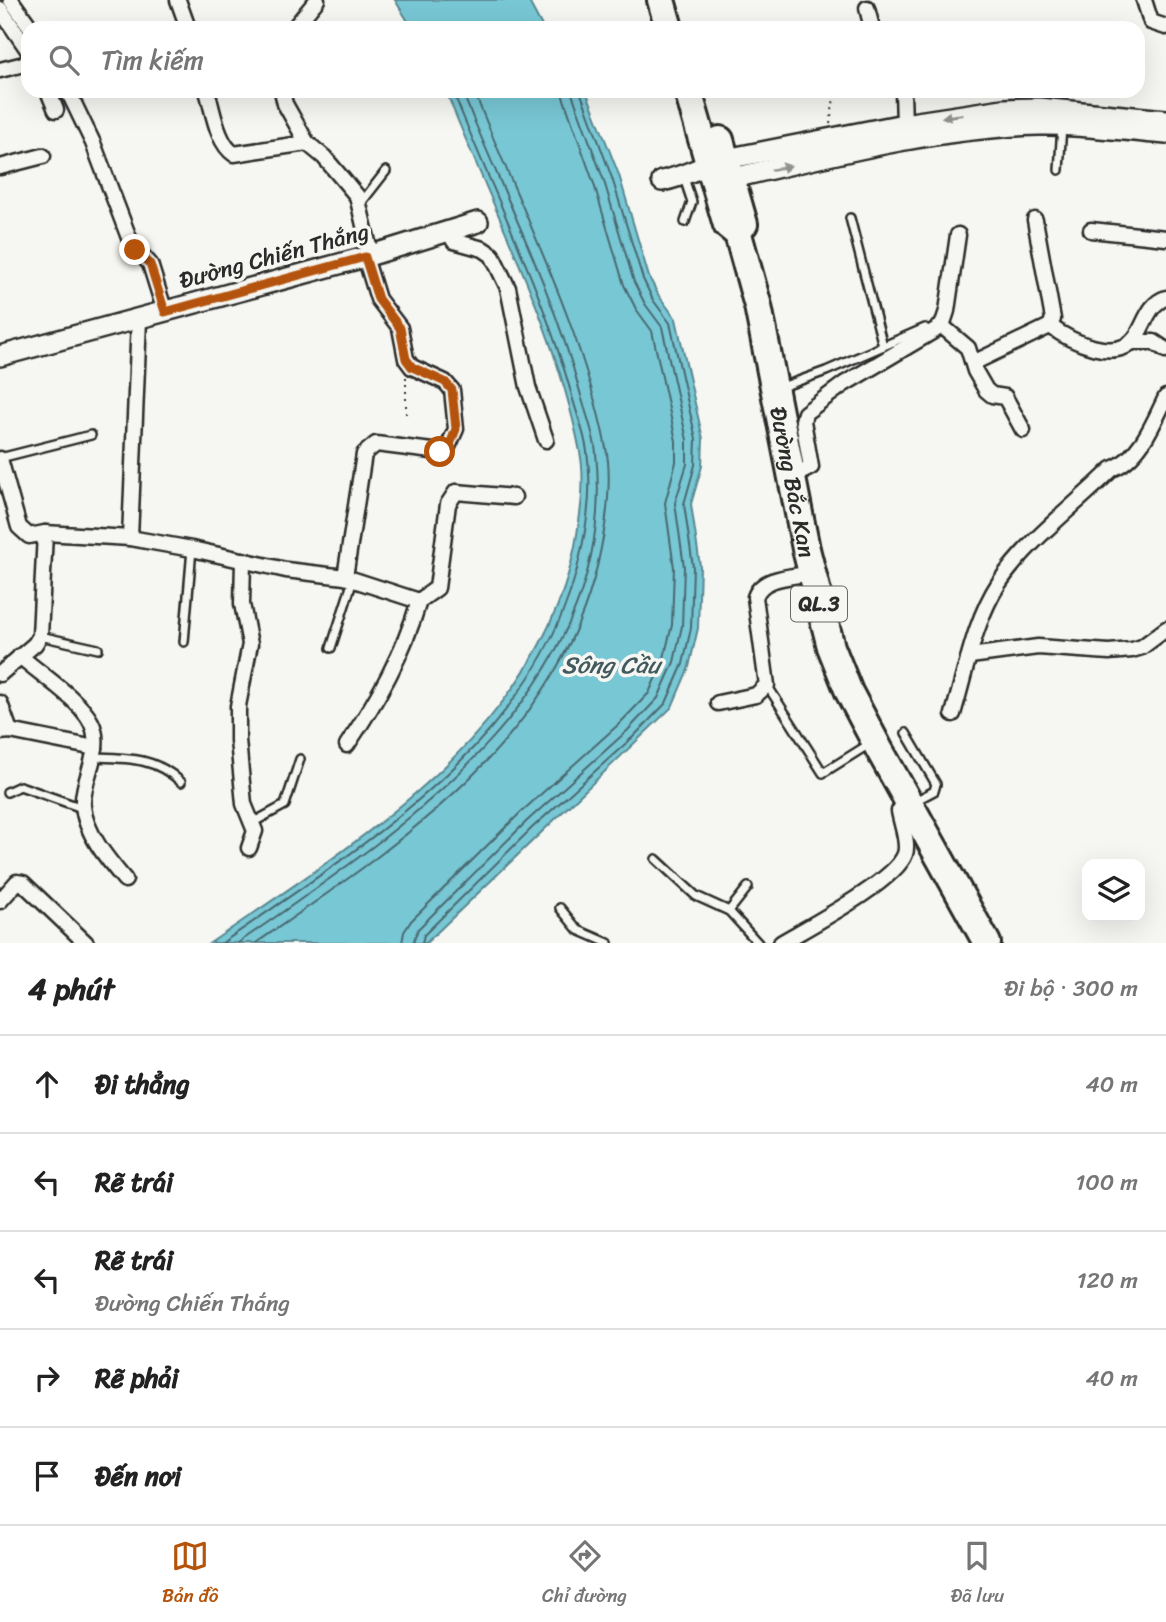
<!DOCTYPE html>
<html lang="vi">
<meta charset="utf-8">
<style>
:root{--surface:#fff;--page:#f2f2f2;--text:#222;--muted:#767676;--line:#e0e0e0;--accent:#b45309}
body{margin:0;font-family:Sriracha,sans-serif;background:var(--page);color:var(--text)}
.controls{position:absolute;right:21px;bottom:21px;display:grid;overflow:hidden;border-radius:14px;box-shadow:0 7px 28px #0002}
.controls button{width:63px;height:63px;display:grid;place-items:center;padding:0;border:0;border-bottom:2px solid var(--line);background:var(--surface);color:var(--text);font:35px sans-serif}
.stop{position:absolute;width:21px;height:21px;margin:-16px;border:5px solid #b45309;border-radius:50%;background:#fff}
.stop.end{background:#b45309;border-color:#fff;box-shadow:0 2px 7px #0008}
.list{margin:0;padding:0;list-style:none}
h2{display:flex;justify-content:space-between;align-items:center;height:91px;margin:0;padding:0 28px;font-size:30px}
h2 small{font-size:23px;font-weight:400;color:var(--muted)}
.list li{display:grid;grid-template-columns:46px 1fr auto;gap:21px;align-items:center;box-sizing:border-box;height:98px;padding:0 28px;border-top:2px solid var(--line)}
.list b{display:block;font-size:26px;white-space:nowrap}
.list p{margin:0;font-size:23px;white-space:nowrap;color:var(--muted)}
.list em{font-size:23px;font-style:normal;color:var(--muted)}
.icon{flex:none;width:38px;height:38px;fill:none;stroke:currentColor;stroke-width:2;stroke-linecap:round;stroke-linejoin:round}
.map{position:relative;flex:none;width:1166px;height:943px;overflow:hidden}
.search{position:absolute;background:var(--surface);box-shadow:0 7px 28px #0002;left:21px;right:21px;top:21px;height:77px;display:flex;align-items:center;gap:18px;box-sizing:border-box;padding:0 24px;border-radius:21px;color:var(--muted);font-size:26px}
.sheet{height:581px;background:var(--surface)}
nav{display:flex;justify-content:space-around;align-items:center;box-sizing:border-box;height:98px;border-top:2px solid var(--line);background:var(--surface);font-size:19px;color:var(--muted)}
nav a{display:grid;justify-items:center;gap:4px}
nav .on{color:var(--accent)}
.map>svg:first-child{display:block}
</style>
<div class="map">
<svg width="1166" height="943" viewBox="0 0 1166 943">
<rect width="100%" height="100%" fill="#f6f6f2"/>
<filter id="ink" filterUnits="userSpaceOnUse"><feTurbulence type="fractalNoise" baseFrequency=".0143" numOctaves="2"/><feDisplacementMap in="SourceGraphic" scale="14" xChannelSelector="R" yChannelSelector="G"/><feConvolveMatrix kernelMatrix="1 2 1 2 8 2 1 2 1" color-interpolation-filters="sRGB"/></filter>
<g filter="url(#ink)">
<g fill="#78c7d5" stroke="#598991" stroke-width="2">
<polygon points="395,0 528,0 543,28 412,28"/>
<path d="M446 91H586L619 175 649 277 659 296 676 319 703 439 702 466 691 504 700 566 698 628 689 667 672 707 426 943H210C355 843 539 733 575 546 580 518 586 481 580 452 556 326 492 209 446 91Z"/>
</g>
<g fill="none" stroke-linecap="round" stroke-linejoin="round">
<g stroke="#4a696f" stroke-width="2">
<path d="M222 943C368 842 546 735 582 547 588 518 592 482 587 452 585 434 577 415 572 396 543 291 493 193 453 91"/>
<path d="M238 943C405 827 620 688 596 453 594 433 585 411 580 392 552 288 502 191 462 91"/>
<path d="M256 943C402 842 566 735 601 548 607 520 612 476 606 448 581 323 520 208 474 91"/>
<polyline points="402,943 404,932 411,921 520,813 619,724 649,693 664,658 672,625 674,568 665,503 676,462 676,441 652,331 636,309 624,285 594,184 561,91"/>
<polyline points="413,943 418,929 527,821 627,731 658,698 674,662 682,626 684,567 675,503 687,464 687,440 662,327 645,304 634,282 604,181 571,91"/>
<polyline points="422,943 424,935 533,827 633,737 666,703 683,664 691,628 693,567 684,504 695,465 696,439 670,323 653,300 643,279 612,178 580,91"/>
</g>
<defs>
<g id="lane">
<polyline points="1059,170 1062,126"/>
<polyline points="684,178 692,202 685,222"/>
<polyline points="361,203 386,171"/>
<polyline points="850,218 883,346"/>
<polyline points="779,388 826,371 925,328"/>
<polyline points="0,458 91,435"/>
<polyline points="40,636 98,649"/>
<polyline points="184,642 192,549"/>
<polyline points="331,648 353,580"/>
<polyline points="767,685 823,773 871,743"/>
<polyline points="906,733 936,784 934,791 915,801"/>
<path d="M94 757C127 758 155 757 181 782"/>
<polyline points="7,792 20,786 82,808"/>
<polyline points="252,823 285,805 300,759"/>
<polyline points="656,859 696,896 729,911 758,943"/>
<polyline points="560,908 578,930 608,943"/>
<polyline points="729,911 748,887"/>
</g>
<g id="street">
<polyline points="11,0 31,28"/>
<polyline points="178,0 188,28"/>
<polyline points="1144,0 1151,22 1166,27"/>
<polyline points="867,8 872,28"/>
<polyline points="0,9 28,50"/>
<polyline points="294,28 317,0"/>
<polyline points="0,70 28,63"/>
<polyline points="48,91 56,110"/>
<polyline points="68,91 93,143 131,243 150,264 165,312"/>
<path d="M207 91C213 110 217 143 234 154L307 143 324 157 357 196 371 255"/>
<polyline points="282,91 285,104 307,143"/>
<polyline points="903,91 904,124"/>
<polyline points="0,167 43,156"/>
<polyline points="1091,230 1166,238"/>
<polyline points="449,231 454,241 483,249 492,255 508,288 528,387 546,440"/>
<polyline points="942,326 968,348 975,371 986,390 992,395 1005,397 1023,430"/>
<path d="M1050 326C1070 341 1117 364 1136 337 1145 324 1149 303 1166 298"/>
<polyline points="1132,342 1154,342 1166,350"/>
<polyline points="973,363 1050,326 1053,319 1035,220"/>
<polyline points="0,459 19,527 29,536 45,533 40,636 35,644 0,674"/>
<polyline points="792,477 811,467 803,421 805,413 844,384 942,326 947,311 958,235"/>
<polyline points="45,533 130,538 192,549 286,570 345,577 419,601 437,588 448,504 456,492 514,497"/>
<polyline points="130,538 139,319"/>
<polyline points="243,560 242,604 250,644 238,706 238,740 244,804 255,831 249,848"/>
<polyline points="345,577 364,454 376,444 440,452 448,447 456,429 452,390 445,382 412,367 406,359 400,328 378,299 365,257"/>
<path d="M20 656C40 674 79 699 91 722 105 749 81 779 83 806 85 833 109 861 125 880"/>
<polyline points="970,656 1038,647 1109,652 1132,650 1142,647 1166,629"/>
<polyline points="0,703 10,731"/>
<path d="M718 703 756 695 767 685 755 597C762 576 793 577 812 573"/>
<path d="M953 714C966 671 974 621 999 583 1028 540 1075 506 1112 469 1140 458 1154 422 1166 397"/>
<polyline points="0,732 10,731 95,748"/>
<path d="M347 745C378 699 403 655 419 601"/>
<polyline points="0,901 17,882 23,883 86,943"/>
<path d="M781 943C808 927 896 881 905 854 909 842 901 824 899 811L908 797"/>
</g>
<g id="secondary">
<path d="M662 181C687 176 703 165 726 159L904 124 1003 109 1039 108 1166 120"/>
<path d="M720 181C824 157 931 128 1039 125 1081 124 1124 131 1166 134"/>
<polyline points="0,356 365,257 478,222"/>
</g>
<g id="highway">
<polyline points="661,0 669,28"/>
<path id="s1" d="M688 91 727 225 738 234 758 306 806 549 831 647 849 692 879 749 987 943"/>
<polyline points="720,140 744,224"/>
</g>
</defs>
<use href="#lane" stroke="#2b2b2b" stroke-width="12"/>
<use href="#street" stroke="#2b2b2b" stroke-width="19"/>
<use href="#secondary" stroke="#2b2b2b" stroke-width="24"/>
<use href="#highway" stroke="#2b2b2b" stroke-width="32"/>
<g stroke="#2b2b2b" stroke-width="2" stroke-dasharray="2 5" stroke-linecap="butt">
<polyline points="968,91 968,98"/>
<polyline points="830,124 835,91"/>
<polyline points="406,414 406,377"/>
</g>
<use href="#lane" stroke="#f6f6f2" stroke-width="7"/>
<use href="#street" stroke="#f6f6f2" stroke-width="14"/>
<use href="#secondary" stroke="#f6f6f2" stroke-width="19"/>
<use href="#highway" stroke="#f6f6f2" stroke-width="26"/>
</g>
<defs><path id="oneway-solid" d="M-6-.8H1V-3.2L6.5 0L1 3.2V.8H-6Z" transform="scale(1.75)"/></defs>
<g fill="#90908e">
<use href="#oneway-solid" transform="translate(952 116) rotate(172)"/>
<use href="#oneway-solid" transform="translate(781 168) rotate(-12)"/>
</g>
</g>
<g fill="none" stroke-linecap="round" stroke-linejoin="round" filter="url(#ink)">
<polyline stroke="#b45309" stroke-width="9" points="135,250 150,264 165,312 365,257 378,299 400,328 406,359 412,367 445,382 452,390 456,429 449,447 440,452"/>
</g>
<g text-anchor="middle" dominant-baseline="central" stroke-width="7" stroke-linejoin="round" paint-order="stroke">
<rect fill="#f6f6f2" stroke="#686867" stroke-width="2" x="791" y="586.5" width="56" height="35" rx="5"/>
<g font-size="21" font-weight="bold" fill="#2b2b2b">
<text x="819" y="604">QL.3</text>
</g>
<g font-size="23" fill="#2b2b2b" stroke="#f6f6f2">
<text transform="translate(274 256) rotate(-15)">Đường Chiến Thắng</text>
<text stroke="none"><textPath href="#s1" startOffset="408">Đường Bắc Kạn</textPath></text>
</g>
<g font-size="24" font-style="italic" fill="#425a5e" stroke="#f6f6f2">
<text x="611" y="665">Sông Cầu</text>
</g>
</g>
</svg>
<div class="controls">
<button><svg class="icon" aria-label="layers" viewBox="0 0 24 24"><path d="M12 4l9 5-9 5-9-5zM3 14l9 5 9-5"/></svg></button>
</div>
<div class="stop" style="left:440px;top:452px"></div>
<div class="stop end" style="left:135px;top:250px"></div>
<div class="search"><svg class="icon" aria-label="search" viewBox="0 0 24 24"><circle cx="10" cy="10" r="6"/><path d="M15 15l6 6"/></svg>Tìm kiếm</div>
</div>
<section class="sheet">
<h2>4 phút<small>Đi bộ · 300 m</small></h2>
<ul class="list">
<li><svg class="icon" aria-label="ahead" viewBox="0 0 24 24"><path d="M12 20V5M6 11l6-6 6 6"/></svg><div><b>Đi thẳng</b></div><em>40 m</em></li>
<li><svg class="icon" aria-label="left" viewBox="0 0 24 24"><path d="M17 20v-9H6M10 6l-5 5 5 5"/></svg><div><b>Rẽ trái</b></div><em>100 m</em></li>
<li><svg class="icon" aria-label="left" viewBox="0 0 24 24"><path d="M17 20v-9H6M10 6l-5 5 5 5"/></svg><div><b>Rẽ trái</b><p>Đường Chiến Thắng</p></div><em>120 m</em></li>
<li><svg class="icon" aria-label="right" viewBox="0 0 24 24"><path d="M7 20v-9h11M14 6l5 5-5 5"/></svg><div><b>Rẽ phải</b></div><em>40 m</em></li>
<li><svg class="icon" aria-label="arrive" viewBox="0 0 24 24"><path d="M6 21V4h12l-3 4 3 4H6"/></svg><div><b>Đến nơi</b></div></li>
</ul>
</section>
<nav>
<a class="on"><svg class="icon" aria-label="map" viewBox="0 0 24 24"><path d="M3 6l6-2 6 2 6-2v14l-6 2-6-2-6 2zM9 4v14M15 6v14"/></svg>Bản đồ</a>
<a><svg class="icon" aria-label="directions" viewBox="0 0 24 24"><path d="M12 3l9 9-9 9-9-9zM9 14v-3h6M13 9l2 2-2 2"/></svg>Chỉ đường</a>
<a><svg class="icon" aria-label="saved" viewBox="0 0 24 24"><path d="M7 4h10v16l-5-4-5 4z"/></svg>Đã lưu</a>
</nav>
